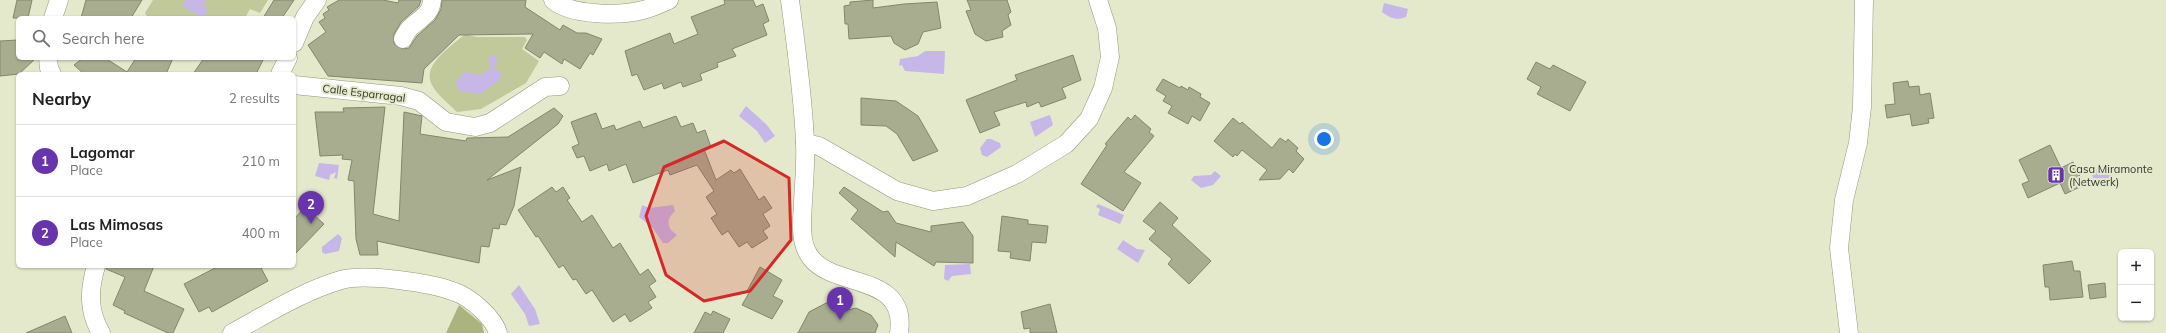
<!DOCTYPE html>
<meta charset="utf-8">
<style>
:root{--surface:#fff;--page:#f2f2f2;--text:#222;--muted:#767676;--line:#e0e0e0;--accent:#6834ab}
body{margin:0;font-family:Mulish,sans-serif;background:var(--page);color:var(--text)}
.controls{position:absolute;right:12px;bottom:12px;display:grid;overflow:hidden;border-radius:6px;box-shadow:0 1px 3px #0004}
.controls button{width:36px;height:36px;display:grid;place-items:center;padding:0;border:0;border-bottom:1px solid var(--line);background:var(--surface);color:var(--text);font:20px sans-serif}
.you{position:absolute;left:1324px;top:139px;width:14px;height:14px;margin:-10px;border:3px solid #fff;border-radius:50%;background:#1a73e8;box-shadow:0 0 0 6px #1a73e833}
.badge{display:grid;place-items:center;width:26px;height:26px;border-radius:50%;background:var(--accent);color:#fff;font-size:13px;font-weight:700}
.pin{position:absolute;translate:-50% -33px;filter:drop-shadow(0 1px 2px #0008)}
.pin::after{content:'';position:absolute;top:21px;width:14px;height:12px;background:inherit;clip-path:polygon(0 0,100% 0,50% 100%)}
.list{margin:0;padding:0;list-style:none}
h2{display:flex;justify-content:space-between;align-items:center;height:52px;margin:0;padding:0 16px;font-size:17px}
h2 small{font-size:13px;font-weight:400;color:var(--muted)}
.list li{display:grid;grid-template-columns:26px 1fr auto;gap:12px;align-items:center;box-sizing:border-box;height:72px;padding:0 16px;border-top:1px solid var(--line)}
.list b{display:block;font-size:15px;white-space:nowrap}
.list p{margin:0;font-size:13px;white-space:nowrap;color:var(--muted)}
.list em{font-size:13px;font-style:normal;color:var(--muted)}
.icon{flex:none;width:22px;height:22px;fill:none;stroke:currentColor;stroke-width:2;stroke-linecap:round;stroke-linejoin:round}
.map{position:relative;flex:none;width:2166px;height:333px;overflow:hidden}
.search{position:absolute;background:var(--surface);box-shadow:0 1px 3px #0004;left:16px;top:16px;width:280px;height:44px;display:flex;align-items:center;gap:10px;box-sizing:border-box;padding:0 14px;border-radius:6px;color:var(--muted);font-size:15px}
.panel{position:absolute;background:var(--surface);box-shadow:0 1px 3px #0004;left:16px;top:72px;width:280px;height:196px;border-radius:6px}
.map>svg:first-child{display:block}
</style>
<div class="map">
<svg width="2166" height="333" viewBox="0 0 2166 333">
<rect width="100%" height="100%" fill="#e3e9ca"/>
<g fill="#c1c99a">
<polygon points="153,0 268,0 260,13 250,9 245,18 148,18 145,13"/>
<path d="M465 34 476 37H525L527 40 522 49 539 61 526 83 481 109 457 112C449 104 437 95 432 85 421 65 452 46 465 34Z"/>
</g>
<polygon fill="#abb37f" points="459,305 482,324 484,333 446,333"/>
<g fill="#c7b7e9">
<polygon points="185,0 206,0 203,6 208,9 203,18 182,6"/>
<path d="M1384 3 1408 9 1406 17C1396 21 1390 18 1382 12Z"/>
<polygon points="925,51 945,51 944,74 905,71 902,65 899,66 900,59 918,56"/>
<polygon points="493,56 498,58 494,69 500,71 501,79 480,94 459,91 456,82 464,72 481,75 491,68 488,57"/>
<polygon points="746,106 767,125 775,136 765,143 757,131 739,116"/>
<polygon points="1050,115 1053,125 1035,137 1030,122"/>
<polygon points="987,139 991,139 1000,143 1001,147 987,157 982,155 980,148"/>
<polygon points="319,163 339,165 337,179 334,178 336,172 330,175 329,180 315,176"/>
<path d="M2108 168 2114 173C2110 182 2101 182 2093 178L2092 174 2096 169Z"/>
<polygon points="1215,171 1221,176 1213,185 1201,188 1191,180 1194,176 1211,175"/>
<polygon points="1098,204 1124,215 1120,224 1098,215 1100,209 1096,207"/>
<path d="M642 205 649 208 673 205 675 211C666 219 666 228 677 235L668 243H663L653 228 639 217Z"/>
<polygon points="338,234 342,238 339,251 325,254 322,252 322,247"/>
<polygon points="1123,240 1137,249 1145,250 1138,263 1117,249"/>
<polygon points="970,264 971,274 952,276 948,281 944,279 945,265"/>
<polygon points="519,285 535,309 540,324 529,326 525,314 511,294"/>
</g>
<g fill="#a8ad90" stroke="#82876b">
<polygon points="17,0 32,0 28,18 13,18"/>
<polygon points="86,0 142,0 131,18 81,18"/>
<polygon points="274,0 294,0 282,18 263,18"/>
<polygon points="339,0 383,0 398,3 399,0 421,0 419,6 401,22 394,34 394,44 403,49 409,48 417,36 435,20 441,9 442,0 526,0 525,7 560,30 563,25 577,33 586,33 602,39 593,55 590,53 580,69 564,59 562,64 544,52 540,58 525,48 533,34 459,35 424,69 422,83 328,76 308,45 326,32 319,22 325,18 323,14 329,10 327,7"/>
<polygon points="724,0 753,0 756,7 763,4 769,21 763,24 767,35 732,49 736,56 717,63 718,67 700,74 702,80 683,87 681,82 664,89 662,83 644,90 637,74 632,76 625,51 670,33 674,44 698,34 691,17 725,4"/>
<polygon points="873,0 873,8 904,4 937,2 941,28 923,32 918,44 905,50 894,43 891,36 849,39 848,24 845,24 844,6 850,5 850,2"/>
<polygon points="967,0 1007,0 1011,12 1008,15 1011,25 1002,31 1003,37 986,41 975,34 966,11 971,10"/>
<polygon points="18,40 18,58 36,58 19,74 0,76 0,41"/>
<polygon points="1073,55 1081,80 1062,88 1066,98 1041,107 1039,102 1027,107 1026,102 994,112 1000,125 980,133 966,100 1017,80 1015,75"/>
<polygon points="83,58 105,58 127,72 136,58 173,58 166,74 84,74 74,65"/>
<polygon points="204,58 264,58 256,74 193,74"/>
<polygon points="1536,62 1550,69 1553,65 1586,82 1570,111 1537,94 1541,87 1527,79"/>
<polygon points="1163,79 1180,88 1181,86 1188,90 1189,87 1201,94 1200,97 1210,103 1200,121 1192,116 1188,124 1168,113 1172,106 1163,101 1166,96 1156,90"/>
<polygon points="1908,81 1909,87 1919,86 1920,95 1930,93 1934,118 1928,119 1929,123 1912,126 1910,114 1887,118 1885,105 1895,104 1893,83"/>
<polygon points="861,98 896,101 918,116 938,151 913,161 897,134 886,126 861,125"/>
<polygon points="385,107 373,214 399,221 404,112 422,116 420,134 466,141 467,138 508,137 554,108 563,116 558,124 487,180 521,167 514,206 506,225 500,224 499,229 493,228 489,247 481,246 479,263 377,241 378,255 360,255 356,239 354,181 348,180 352,160 342,159 343,155 320,156 315,112 344,112 343,108"/>
<polygon points="596,113 602,129 614,125 616,130 640,121 643,128 676,116 681,127 693,123 697,133 705,130 711,147 704,149 716,180 731,170 734,173 740,169 759,200 764,196 772,208 763,214 770,226 763,231 768,238 752,248 747,242 739,247 728,231 722,235 711,218 717,214 706,197 714,191 697,165 670,175 668,170 633,183 626,164 609,171 607,164 590,171 584,156 577,158 572,147 579,144 571,122"/>
<polygon points="1135,115 1151,129 1149,132 1154,136 1124,172 1141,183 1123,211 1081,184 1107,145 1105,144 1128,117 1131,120"/>
<polygon points="1233,118 1240,124 1242,122 1272,148 1280,138 1286,142 1288,139 1298,148 1296,151 1304,159 1293,173 1289,169 1280,179 1259,180 1267,170 1242,150 1237,156 1235,154 1233,157 1214,141"/>
<polygon points="2050,145 2061,168 2073,162 2084,185 2065,194 2060,183 2028,198 2022,184 2029,181 2019,160"/>
<polygon points="552,187 556,192 563,187 570,198 567,200 582,222 592,215 613,248 620,243 640,275 648,269 656,281 649,286 656,297 648,302 652,308 630,322 625,314 613,322 592,290 586,294 576,279 573,280 563,265 559,268 538,236 536,237 518,210"/>
<polygon points="844,187 883,212 888,211 896,223 931,232 931,226 963,222 973,236 973,263 936,262 934,266 896,242 895,257 851,219 858,210 839,193"/>
<polygon points="1160,202 1178,218 1172,225 1211,261 1189,284 1168,264 1172,259 1149,239 1156,231 1143,221"/>
<polygon points="305,207 324,224 294,255 294,219"/>
<polygon points="1002,216 1028,220 1028,224 1048,226 1046,243 1032,242 1030,261 1010,258 1011,252 998,251"/>
<polygon points="2072,261 2074,271 2080,271 2083,297 2050,300 2049,287 2045,287 2043,265"/>
<polygon points="106,266 154,266 144,291 184,309 173,333 168,333 124,313 125,311 113,305 125,277 106,269"/>
<polygon points="219,266 260,266 268,281 212,312 209,307 199,312 184,284"/>
<polygon points="760,267 782,280 773,296 783,301 772,319 742,305 749,293 747,291"/>
<polygon points="2105,283 2106,297 2090,299 2088,285"/>
<polygon points="828,302 829,305 845,305 847,310 856,308 871,315 878,325 875,333 798,333 809,312"/>
<polygon points="1050,304 1057,333 1030,333 1030,328 1024,329 1021,312"/>
<polygon points="713,311 730,319 723,333 694,333 705,312 711,315"/>
<polygon points="65,316 72,333 26,333"/>
</g>
<g fill="none" stroke-linecap="round" stroke-linejoin="round">
<defs>
<g id="minor">
<path d="M553 0C571 16 621 16 643 10 652 8 660 4 669 0"/>
<path d="M790 0C796 47 803 94 805 142 806 162 804 182 803 202 802 220 799 243 811 258 835 289 908 273 899 333"/>
<polyline points="53,18 59,0"/>
<path d="M403 39C405 35 407 31 410 28 420 18 431 15 432 0"/>
<polyline points="294,43 305,17 317,0"/>
<polyline points="48,58 49,68 52,74"/>
<polyline points="280,74 288,58"/>
<polyline points="294,85 401,96 419,101 446,122 475,127 490,123 545,87 560,86"/>
<polyline points="805,143 819,146 897,191 933,201 967,196 1017,174 1066,144 1089,119 1103,88 1110,57 1107,28 1098,0"/>
<path d="M96 266C89 290 88 311 101 333"/>
<path d="M232 333C267 314 303 291 341 280 366 273 432 283 455 292 470 297 494 318 498 333"/>
<polyline points="1849,333 1839,248 1844,200 1858,143 1862,107 1864,0"/>
</g>
</defs>
<use href="#minor" stroke="#94987c" stroke-width="19"/>
<use href="#minor" stroke="#fff" stroke-width="18"/>
</g>
<path fill="#d62828" fill-opacity="0.2" stroke="#d62828" stroke-width="3" stroke-linejoin="round" d="M724 141 789 178 791 240 750 291 704 301 666 275 646 216 664 167Z"/>
<defs>
<symbol id="building-square" viewBox="-11 -11 22 22"><rect x="-9" y="-9" width="18" height="18" rx="4" fill="#6834ab" stroke="#e3e9ca"/><path d="M-4-6H4V6H1V3H-1V6H-4ZM-2.5-4.3h1.7v1.8h-1.7ZM.8-4.3h1.7v1.8H.8ZM-2.5-1h1.7V.8h-1.7ZM.8-1h1.7V.8H.8Z" fill="#fff"/></symbol>
</defs>
<g fill-rule="evenodd">
<use href="#building-square" x="2046" y="165" width="20" height="20"/>
</g>
<g text-anchor="middle" dominant-baseline="central" stroke-width="4" stroke-linejoin="round" paint-order="stroke">
<g font-size="11" fill="#36382c" stroke="#e3e9ca">
<text transform="translate(364 93) rotate(7)">Calle Esparragal</text>
</g>
<g font-size="11" fill="#36382c" stroke="#e3e9ca" text-anchor="start">
<text x="2069" y="169">Casa Miramonte<tspan x="2069" dy="13">(Netwerk)</tspan></text>
</g>
</g>
</svg>
<div class="controls">
<button>+</button>
<button>−</button>
</div>
<div class="you"></div>
<div class="pin badge" style="left:840px;top:320px">1</div>
<div class="pin badge" style="left:311px;top:224px">2</div>
<div class="search"><svg class="icon" aria-label="search" viewBox="0 0 24 24"><circle cx="10" cy="10" r="6"/><path d="M15 15l6 6"/></svg>Search here</div>
<section class="panel">
<h2>Nearby<small>2 results</small></h2>
<ul class="list">
<li><span class="badge">1</span><div><b>Lagomar</b><p>Place</p></div><em>210 m</em></li>
<li><span class="badge">2</span><div><b>Las Mimosas</b><p>Place</p></div><em>400 m</em></li>
</ul>
</section>
</div>
